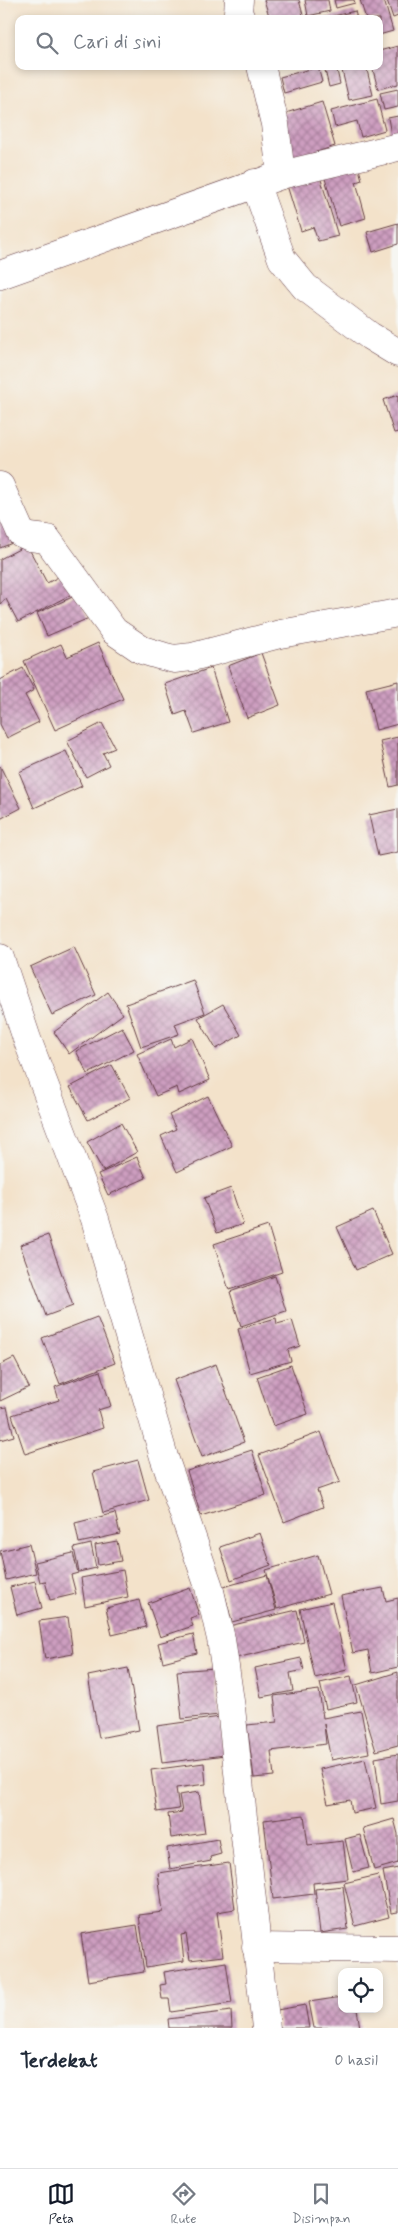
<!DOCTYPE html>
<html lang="id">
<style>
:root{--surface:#fff;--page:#f6f6f7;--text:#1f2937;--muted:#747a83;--line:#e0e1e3;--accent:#111827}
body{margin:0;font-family:Mynerve,sans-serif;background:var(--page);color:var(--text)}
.controls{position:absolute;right:15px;bottom:15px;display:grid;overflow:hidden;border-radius:10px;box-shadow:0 2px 8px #0003}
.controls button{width:45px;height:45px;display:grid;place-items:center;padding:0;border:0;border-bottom:1px solid var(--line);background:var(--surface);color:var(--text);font:25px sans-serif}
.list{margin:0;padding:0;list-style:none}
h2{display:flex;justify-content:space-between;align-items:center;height:65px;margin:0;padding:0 20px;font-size:21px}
h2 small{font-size:16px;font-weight:400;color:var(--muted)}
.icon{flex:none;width:28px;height:28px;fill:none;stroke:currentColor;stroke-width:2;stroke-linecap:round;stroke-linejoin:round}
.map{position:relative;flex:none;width:398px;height:2028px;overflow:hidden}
.search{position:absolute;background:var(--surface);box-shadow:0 2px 8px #0003;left:15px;right:15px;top:15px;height:55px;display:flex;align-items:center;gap:12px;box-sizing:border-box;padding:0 18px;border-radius:10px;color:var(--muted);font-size:19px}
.sheet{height:140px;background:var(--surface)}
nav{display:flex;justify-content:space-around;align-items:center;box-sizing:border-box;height:70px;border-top:1px solid var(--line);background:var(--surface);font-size:14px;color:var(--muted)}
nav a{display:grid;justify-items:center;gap:2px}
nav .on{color:var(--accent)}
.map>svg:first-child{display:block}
</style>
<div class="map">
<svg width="398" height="2028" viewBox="0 0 398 2028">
<defs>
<pattern id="building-cross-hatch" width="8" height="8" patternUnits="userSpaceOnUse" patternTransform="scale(1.25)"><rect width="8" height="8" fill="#cd9ec0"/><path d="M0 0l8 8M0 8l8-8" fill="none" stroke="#a8809c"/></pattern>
</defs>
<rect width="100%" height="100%" fill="#f6f6f2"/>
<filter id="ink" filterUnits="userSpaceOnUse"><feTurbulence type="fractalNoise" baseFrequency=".02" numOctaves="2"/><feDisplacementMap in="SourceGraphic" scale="10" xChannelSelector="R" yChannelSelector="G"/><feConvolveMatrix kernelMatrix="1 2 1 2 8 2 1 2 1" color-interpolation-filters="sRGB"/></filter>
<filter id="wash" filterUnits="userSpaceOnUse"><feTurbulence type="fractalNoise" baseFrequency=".0096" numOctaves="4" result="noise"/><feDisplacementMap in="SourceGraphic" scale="20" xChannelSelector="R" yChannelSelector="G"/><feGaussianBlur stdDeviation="1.12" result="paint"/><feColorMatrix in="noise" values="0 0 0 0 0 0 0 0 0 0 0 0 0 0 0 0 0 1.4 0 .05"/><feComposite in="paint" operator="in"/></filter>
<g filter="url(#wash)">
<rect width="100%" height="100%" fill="#f3e2ca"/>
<g id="blocks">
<g fill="url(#building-cross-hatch)">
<polygon points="264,0 299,0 303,15 289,19 270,19"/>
<polygon points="305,0 328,0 330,11 308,16"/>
<polygon points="334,0 354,0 355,3 336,8"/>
<polygon points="360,0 384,0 393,31 379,35 379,19 366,19"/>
<polygon points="387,0 398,0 398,16 393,18"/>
<polygon points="355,11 357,19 325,19 325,18"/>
<polygon points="398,46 398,84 378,89 372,66 379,66 379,51"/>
<polygon points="324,66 336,66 340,84 329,87"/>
<polygon points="341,66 366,66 373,95 349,100"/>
<polygon points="318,67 322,82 284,93 280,77"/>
<polygon points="398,89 398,107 384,110 380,93"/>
<polygon points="377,99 385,130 361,137 357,121 335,127 331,111"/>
<polygon points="322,102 335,146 292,160 279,115"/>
<polygon points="398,116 398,133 391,135 388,118"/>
<polygon points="358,165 362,180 356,182 366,218 339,226 324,175"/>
<polygon points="319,173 338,236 318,241 313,227 301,231 286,182"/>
<polygon points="398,223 398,244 373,252 367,232"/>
<polygon points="398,395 398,432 394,433 383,400"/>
<polygon points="0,519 17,541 0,548"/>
<polygon points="27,545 47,583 64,574 74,593 18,622 6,599 0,604 0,559"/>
<polygon points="79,594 89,618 47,636 37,613"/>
<polygon points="98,643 123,699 55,730 24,661 61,644 67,657"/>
<polygon points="261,653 280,705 247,718 228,666"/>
<polygon points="23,668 34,690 25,695 39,722 7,738 0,724 0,680"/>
<polygon points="211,668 228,722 194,733 186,711 175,715 165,684"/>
<polygon points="398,681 398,724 376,730 366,689"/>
<polygon points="102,723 115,748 103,753 109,765 86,777 67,741"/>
<polygon points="398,737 398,785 390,787 380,741"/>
<polygon points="66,751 82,786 34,808 19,772"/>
<polygon points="0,766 21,808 0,819"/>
<polygon points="398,809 398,852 378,856 369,815"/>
<polygon points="74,947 96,995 52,1015 30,967"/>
<polygon points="193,980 205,1013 175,1024 179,1034 141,1047 126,1004"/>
<polygon points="108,992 123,1014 69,1054 54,1032"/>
<polygon points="223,1004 241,1035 216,1049 198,1018"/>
<polygon points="122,1027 134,1050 88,1074 76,1051"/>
<polygon points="192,1038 210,1080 179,1094 177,1087 156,1096 137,1054 171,1039 174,1047"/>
<polygon points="112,1065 130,1098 88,1120 70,1087"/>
<polygon points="208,1096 232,1146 177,1172 161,1136 176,1129 169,1115"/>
<polygon points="121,1123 137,1152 103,1171 87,1142"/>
<polygon points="137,1157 146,1178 108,1195 98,1174"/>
<polygon points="231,1188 243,1224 217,1233 204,1198"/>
<polygon points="373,1211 392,1254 356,1270 337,1227"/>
<polygon points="268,1226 282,1272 229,1290 214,1244"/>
<polygon points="48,1235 73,1306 46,1316 20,1245"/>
<polygon points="275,1276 286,1311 241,1326 230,1292"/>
<polygon points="97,1317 115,1363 60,1384 42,1338"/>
<polygon points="276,1318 277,1324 292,1320 300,1346 288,1350 291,1361 250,1373 238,1329"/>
<polygon points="14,1358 29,1387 0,1401 0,1365"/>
<polygon points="216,1364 244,1442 202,1457 174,1380"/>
<polygon points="291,1365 308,1414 273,1426 257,1377"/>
<polygon points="100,1371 111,1406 98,1410 103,1428 25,1454 12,1415 59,1400 55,1387"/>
<polygon points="7,1407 14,1436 0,1440 0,1408"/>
<polygon points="321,1432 340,1482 317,1490 323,1507 284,1522 259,1455"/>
<polygon points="252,1450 266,1495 201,1516 187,1471"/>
<polygon points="138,1460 149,1500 103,1513 93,1472"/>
<polygon points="115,1513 120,1534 79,1543 75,1523"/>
<polygon points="260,1533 271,1565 231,1580 220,1547"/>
<polygon points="117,1541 121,1561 98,1565 95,1545"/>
<polygon points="29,1544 36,1573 6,1580 0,1551"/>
<polygon points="91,1544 96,1568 79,1572 74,1548"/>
<polygon points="73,1553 78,1573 71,1575 76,1594 50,1600 45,1581 40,1582 35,1562"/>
<polygon points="318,1555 329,1594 277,1609 266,1570"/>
<polygon points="123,1570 128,1597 85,1606 81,1578"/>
<polygon points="267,1575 276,1610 232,1622 223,1587"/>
<polygon points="35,1581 42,1608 17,1615 10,1587"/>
<polygon points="190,1588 199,1615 190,1618 193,1626 160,1637 148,1603"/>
<polygon points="383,1588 386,1601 398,1598 398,1667 372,1673 368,1650 353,1653 341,1596"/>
<polygon points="139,1600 146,1627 112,1635 106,1608"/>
<polygon points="332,1602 347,1670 315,1678 300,1609"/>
<polygon points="297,1610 304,1642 236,1658 229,1626"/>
<polygon points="68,1617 73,1654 45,1659 39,1621"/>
<polygon points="193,1634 197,1653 163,1662 158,1643"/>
<polygon points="301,1658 304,1670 290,1673 293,1691 261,1697 255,1668"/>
<polygon points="128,1668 139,1730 99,1738 88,1676"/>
<polygon points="215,1668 219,1715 182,1719 177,1671"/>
<polygon points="398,1672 398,1745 376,1751 356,1685"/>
<polygon points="351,1676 357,1702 326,1709 320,1683"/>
<polygon points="319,1690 323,1718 361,1711 369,1753 331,1760 324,1724 326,1744 271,1751 274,1776 254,1778 247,1725 277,1722 274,1696"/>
<polygon points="220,1717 225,1755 162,1763 157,1726"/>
<polygon points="398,1754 398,1801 381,1804 375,1758"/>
<polygon points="365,1759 376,1808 352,1813 350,1800 328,1804 320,1769"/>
<polygon points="204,1763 206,1784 176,1788 179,1809 157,1812 151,1770"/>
<polygon points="199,1792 205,1833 171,1838 168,1814 182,1812 179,1795"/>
<polygon points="304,1815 308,1845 343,1841 348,1879 313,1883 314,1894 273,1899 264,1820"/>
<polygon points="394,1819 398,1834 398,1863 374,1870 363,1828"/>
<polygon points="360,1835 369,1868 353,1872 345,1839"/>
<polygon points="218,1839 221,1854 210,1857 211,1861 170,1869 167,1848"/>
<polygon points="229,1863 235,1909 217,1912 223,1956 190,1960 186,1934 181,1935 184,1961 146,1967 139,1915 163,1912 158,1873"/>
<polygon points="398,1868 398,1912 391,1913 383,1871"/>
<polygon points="378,1875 389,1917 355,1926 344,1883"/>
<polygon points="343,1886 348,1929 320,1933 315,1889"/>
<polygon points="137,1925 144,1972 88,1981 81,1934"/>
<polygon points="226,1962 232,2003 171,2012 169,1999 162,1999 160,1985 166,1984 164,1972"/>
<polygon points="342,1997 342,2009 357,2009 360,2028 314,2028 309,2002"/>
<polygon points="305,2005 309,2028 280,2028 277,2010"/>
<polygon points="231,2011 232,2028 169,2028 168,2019"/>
</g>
</g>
</g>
<g filter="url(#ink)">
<use href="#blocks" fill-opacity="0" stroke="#633c43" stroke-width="1"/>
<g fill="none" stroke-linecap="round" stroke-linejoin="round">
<defs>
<g id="minor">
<polyline points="239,0 238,12 241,19"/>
<polyline points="261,66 275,124 281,175"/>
<polyline points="255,183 282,259 305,287 370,336 398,353"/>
<polyline points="0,275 281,175 398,147"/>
<polyline points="0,486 21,533 30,537 47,539 114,631 142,650 162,656 174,659 192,657 280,634 398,613"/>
<polyline points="0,958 27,1039 95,1219 164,1457 209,1587 221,1639 231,1708 266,2028"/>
<polyline points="256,1947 398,1949"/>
</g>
</defs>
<use href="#minor" stroke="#633c43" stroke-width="29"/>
<use href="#minor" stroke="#fff" stroke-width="28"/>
</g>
</g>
</svg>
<div class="controls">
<button><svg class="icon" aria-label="locate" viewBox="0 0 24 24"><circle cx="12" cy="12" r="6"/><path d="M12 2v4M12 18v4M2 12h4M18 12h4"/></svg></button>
</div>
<div class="search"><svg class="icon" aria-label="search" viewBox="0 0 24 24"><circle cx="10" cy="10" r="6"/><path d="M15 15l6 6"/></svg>Cari di sini</div>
</div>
<section class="sheet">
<h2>Terdekat<small>0 hasil</small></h2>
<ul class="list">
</ul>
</section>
<nav>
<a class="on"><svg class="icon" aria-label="map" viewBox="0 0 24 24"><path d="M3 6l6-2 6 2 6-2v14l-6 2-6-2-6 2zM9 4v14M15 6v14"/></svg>Peta</a>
<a><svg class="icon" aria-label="directions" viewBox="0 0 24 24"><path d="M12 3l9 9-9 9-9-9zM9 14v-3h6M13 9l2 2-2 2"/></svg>Rute</a>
<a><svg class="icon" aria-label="saved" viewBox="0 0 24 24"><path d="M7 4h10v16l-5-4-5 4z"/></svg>Disimpan</a>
</nav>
